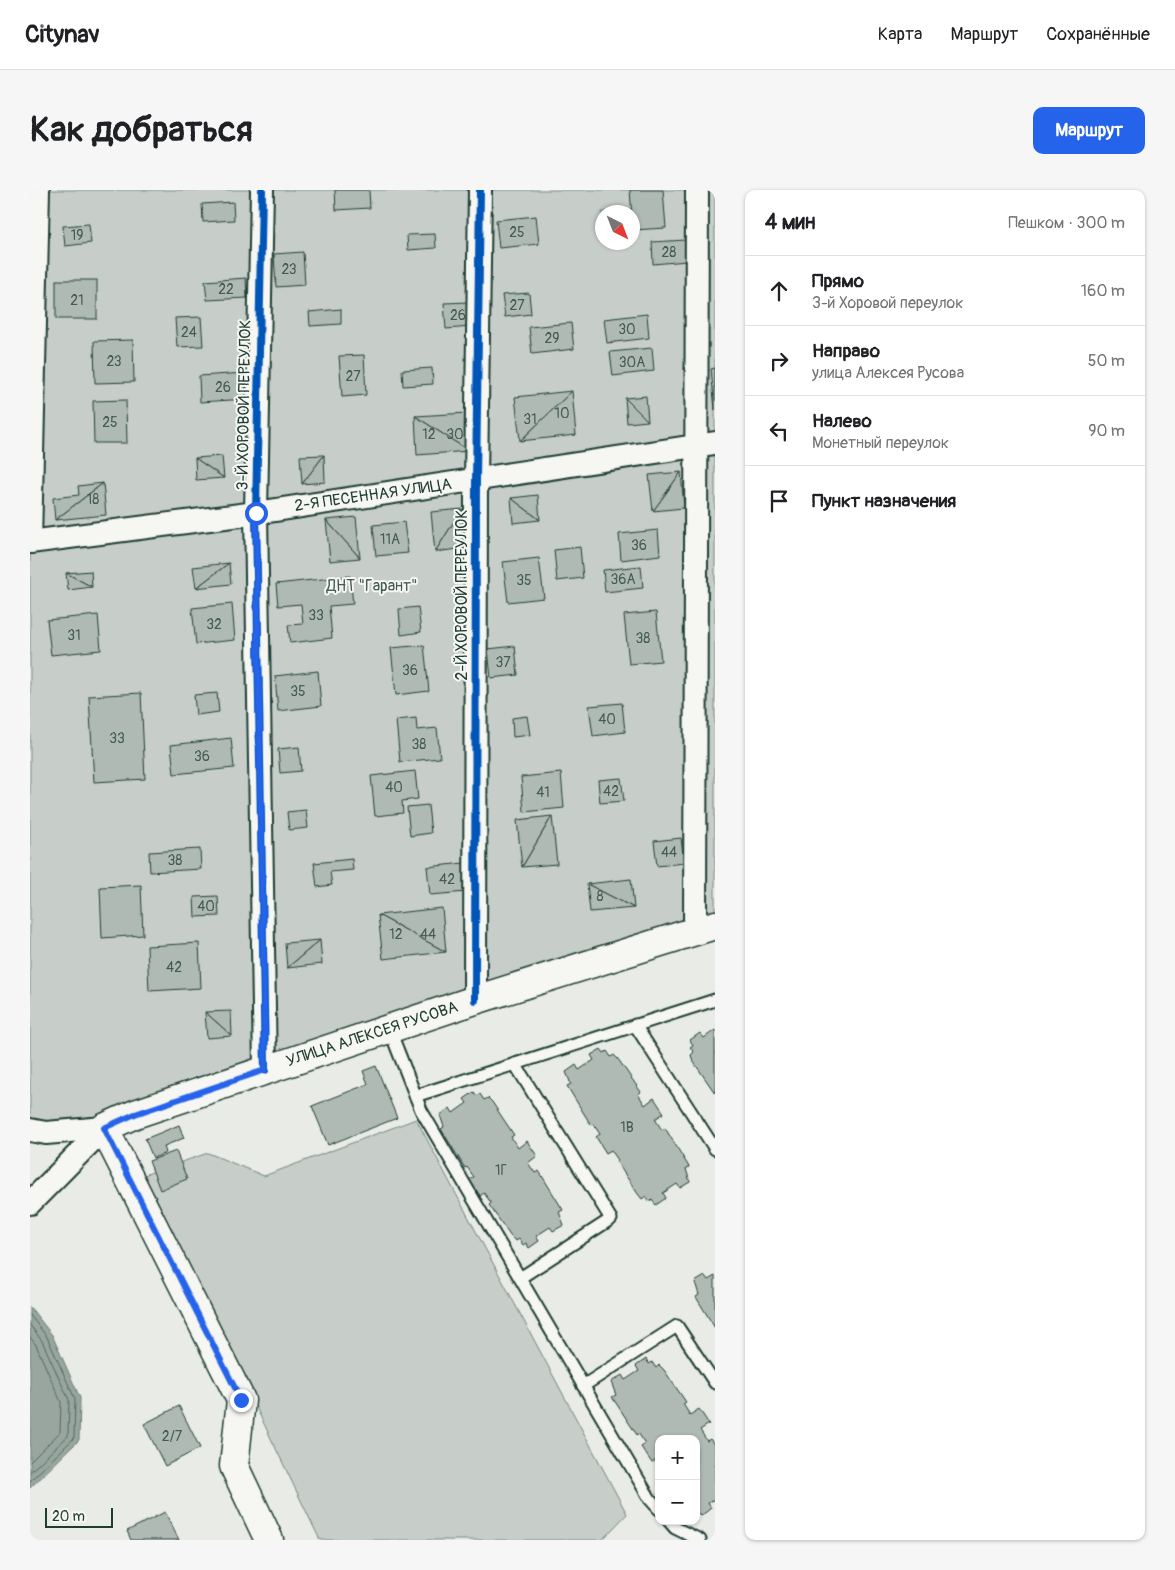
<!DOCTYPE html>
<html lang="ru">
<meta charset="utf-8">
<style>
:root{--surface:#fff;--page:#f6f6f6;--text:#202124;--muted:#757577;--line:#e0e0e0;--accent:#2563eb}
body{margin:0;font-family:Pangolin,sans-serif;background:var(--page);color:var(--text)}
.controls{position:absolute;right:15px;bottom:15px;display:grid;overflow:hidden;border-radius:10px;box-shadow:0 1px 4px #0004}
.controls button{width:45px;height:45px;display:grid;place-items:center;padding:0;border:0;border-bottom:1px solid var(--line);background:var(--surface);color:var(--text);font:25px sans-serif}
.compass{position:absolute;left:565px;top:15px;width:45px;height:45px;border-radius:50%;background:var(--surface);box-shadow:0 1px 4px #0004;rotate:138deg}
.scale{position:absolute;left:15px;bottom:12px;width:68px;box-sizing:border-box;padding-left:5px;border:2px solid #1f3d34;border-top:0;font-size:14px;line-height:18px;white-space:nowrap;color:#1f3d34;-webkit-text-stroke:4px #f6f6f2;paint-order:stroke}
.stop{position:absolute;width:15px;height:15px;margin:-11px;border:4px solid #2563eb;border-radius:50%;background:#fff}
.stop.end{background:#2563eb;border-color:#fff;box-shadow:0 1px 5px #0008}
.list{margin:0;padding:0;list-style:none}
h2{display:flex;justify-content:space-between;align-items:center;height:65px;margin:0;padding:0 20px;font-size:21px}
h2 small{font-size:16px;font-weight:400;color:var(--muted)}
.list li{display:grid;grid-template-columns:32px 1fr auto;gap:15px;align-items:center;box-sizing:border-box;height:70px;padding:0 20px;border-top:1px solid var(--line)}
.list b{display:block;font-size:19px;white-space:nowrap}
.list p{margin:0;font-size:16px;white-space:nowrap;color:var(--muted)}
.list em{font-size:16px;font-style:normal;color:var(--muted)}
.icon{flex:none;width:28px;height:28px;fill:none;stroke:currentColor;stroke-width:2;stroke-linecap:round;stroke-linejoin:round}
.map{position:relative;flex:none;width:685px;height:1350px;overflow:hidden;border-radius:10px}
header{display:flex;align-items:center;gap:30px;box-sizing:border-box;height:70px;padding:0 25px;background:var(--surface);border-bottom:1px solid var(--line)}
header strong{font-size:24px}
nav{display:flex;gap:28px;margin-inline-start:auto;font-size:18px}
.intro{display:flex;align-items:center;justify-content:space-between;box-sizing:border-box;height:120px;padding:0 30px}
h1{margin:0;font-size:35px}
.button{padding:12px 22px;border-radius:10px;background:var(--accent);color:#fff;font-size:18px;font-weight:700}
main{display:flex;gap:30px;padding:0 30px}
aside{flex:1;background:var(--surface);border-radius:10px;box-shadow:0 1px 4px #0004}
.map>svg:first-child{display:block}
</style>
<header>
<strong>Citynav</strong>
<nav><a>Карта</a><a>Маршрут</a><a>Сохранённые</a></nav>
</header>
<div class="intro"><h1>Как добраться</h1><a class="button">Маршрут</a></div>
<main>
<div class="map">
<svg width="685" height="1350" viewBox="0 0 685 1350">
<rect width="100%" height="100%" fill="#e9ebe7"/>
<filter id="ink" filterUnits="userSpaceOnUse"><feTurbulence type="fractalNoise" baseFrequency=".02" numOctaves="2"/><feDisplacementMap in="SourceGraphic" scale="10" xChannelSelector="R" yChannelSelector="G"/><feConvolveMatrix kernelMatrix="1 2 1 2 8 2 1 2 1" color-interpolation-filters="sRGB"/></filter>
<g filter="url(#ink)">
<g fill="#c7cec9" stroke="#73867e" fill-rule="evenodd">
<path d="M0 0H685V740L8 951 0 924ZM572 22H602V52H572Z"/>
<polygon points="386,929 597,1324 572,1350 290,1350 114,985 178,963 234,986"/>
</g>
<polygon fill="#99a6a0" stroke="#687c75" points="0,1117 22,1145 50,1208 49,1250 0,1298"/>
<g fill="none" stroke-linecap="round" stroke-linejoin="round">
<g stroke="#50675f" stroke-width="1">
<polyline points="0,1125 17,1147 45,1209 44,1248 0,1291"/>
<polyline points="0,1135 12,1151 39,1210 38,1246 0,1282"/>
<polyline points="0,1147 6,1155 31,1212 30,1242 0,1272"/>
</g>
</g>
<g fill="#b0bab5" stroke="#1f3d34">
<polygon points="305,0 339,0 340,18 306,20"/>
<polygon points="600,0 633,0 636,38 603,40"/>
<polygon points="203,12 204,30 173,32 172,14"/>
<polygon points="506,26 509,54 469,58 466,30"/>
<polygon points="59,34 61,53 35,56 33,36"/>
<polygon points="405,44 406,58 378,60 377,45"/>
<polygon points="656,50 657,71 623,74 622,52"/>
<polygon points="273,62 275,95 246,97 244,64"/>
<polygon points="216,88 217,108 177,110 175,91"/>
<rect x="26" y="90" width="41" height="39"/>
<polygon points="499,103 501,124 475,127 472,105"/>
<polygon points="439,112 441,137 416,139 414,113"/>
<polygon points="311,119 311,134 280,136 279,122"/>
<polygon points="617,124 619,148 577,153 574,129"/>
<polygon points="171,127 173,156 147,157 145,128"/>
<polygon points="541,133 544,159 502,164 499,137"/>
<polygon points="103,150 104,192 65,193 64,151"/>
<polygon points="622,158 624,181 583,186 580,162"/>
<polygon points="334,165 336,205 312,207 309,166"/>
<polygon points="402,178 403,194 373,196 372,180"/>
<polygon points="685,178 685,220 681,179"/>
<polygon points="215,183 217,209 170,212 169,186"/>
<polygon points="542,201 546,245 490,251"/>
<polygon points="542,201 490,251 485,207"/>
<polygon points="616,206 618,231 595,208"/>
<polygon points="595,208 618,231 597,233"/>
<polygon points="96,210 97,253 64,253 63,211"/>
<polygon points="437,223 439,261 385,226"/>
<polygon points="385,226 439,261 387,265"/>
<polygon points="294,265 295,292 272,294"/>
<polygon points="294,265 272,294 270,266"/>
<polygon points="192,266 194,288 165,268"/>
<polygon points="165,268 194,288 166,290"/>
<polygon points="651,282 654,318 623,321"/>
<polygon points="651,282 623,321 619,285"/>
<polygon points="73,293 76,325 25,330"/>
<polygon points="73,293 25,330 23,308 49,305 48,296"/>
<polygon points="508,305 510,330 481,308"/>
<polygon points="481,308 510,330 483,333"/>
<polygon points="432,319 405,362 401,322"/>
<polygon points="432,319 436,358 405,362"/>
<polygon points="326,327 330,368 296,330"/>
<polygon points="296,330 330,368 300,371"/>
<polygon points="374,332 378,363 346,366 343,335"/>
<polygon points="628,340 630,365 591,370 589,344"/>
<polygon points="550,357 553,388 527,391 524,360"/>
<polygon points="509,368 514,408 478,412 473,372"/>
<polygon points="199,373 166,398 163,377"/>
<polygon points="199,373 201,394 166,398"/>
<polygon points="611,376 613,398 575,402 573,380"/>
<polygon points="61,381 62,397 36,383"/>
<polygon points="36,383 62,397 38,400"/>
<polygon points="320,386 323,414 299,416 302,448 260,453 258,435 273,434 271,414 248,416 246,394"/>
<polygon points="202,414 205,450 166,454 162,418"/>
<polygon points="388,417 391,442 371,445 369,419"/>
<polygon points="626,422 631,471 599,474 594,425"/>
<polygon points="68,425 71,460 21,465 17,430"/>
<polygon points="394,455 399,501 366,505 361,458"/>
<polygon points="485,456 488,485 461,488 458,459"/>
<polygon points="288,481 291,516 248,521 245,486"/>
<polygon points="111,503 115,589 64,592 59,506"/>
<polygon points="187,503 189,522 166,525 164,505"/>
<polygon points="592,513 595,542 563,546 559,516"/>
<polygon points="497,526 500,545 483,547 482,528"/>
<polygon points="386,528 387,540 407,538 410,568 370,572 366,530"/>
<polygon points="201,548 204,578 144,584 141,555"/>
<polygon points="269,557 271,581 250,583 248,559"/>
<polygon points="385,581 388,609 372,611 373,623 345,626 341,586"/>
<polygon points="531,583 534,618 494,622 491,587"/>
<polygon points="591,588 594,611 570,613 568,590"/>
<polygon points="398,615 401,643 380,646 377,617"/>
<polygon points="276,620 278,638 259,640 257,622"/>
<polygon points="522,626 527,674 492,677"/>
<polygon points="522,626 492,677 487,630"/>
<polygon points="651,648 654,673 627,676 624,651"/>
<polygon points="170,659 171,679 120,682 119,662"/>
<polygon points="322,669 323,680 300,682 302,695 287,697 284,673"/>
<polygon points="434,673 437,702 400,705 397,677"/>
<polygon points="601,689 604,718 557,694"/>
<polygon points="557,694 604,718 560,722"/>
<polygon points="111,695 113,745 72,748 70,697"/>
<polygon points="188,706 189,726 165,727 164,707"/>
<polygon points="412,718 416,762 348,725"/>
<polygon points="348,725 416,762 353,769"/>
<polygon points="290,750 292,774 257,778"/>
<polygon points="290,750 257,778 255,753"/>
<polygon points="169,753 171,798 119,801 117,756"/>
<polygon points="201,821 202,846 175,822"/>
<polygon points="175,822 202,846 177,848"/>
<polygon points="685,840 685,903 663,871 661,865 664,862 660,857 663,855 660,850 670,843 674,848"/>
<polygon points="571,859 574,863 577,861 581,867 584,865 588,869 611,902 608,904 615,915 624,908 634,923 625,929 632,940 635,938 659,977 656,979 660,992 650,998 647,994 633,1003 636,1008 626,1015 622,1010 620,1012 616,1006 612,1009 608,1004 586,971 588,970 581,960 576,963 566,947 570,944 563,934 561,935 537,896 541,894 536,882 546,875 549,880 564,870 561,865"/>
<polygon points="346,876 367,928 298,955 282,916 338,894 333,881"/>
<polygon points="444,902 447,906 450,904 454,910 458,908 462,912 484,945 481,947 488,958 497,951 507,966 498,973 505,983 509,981 533,1020 529,1022 534,1035 523,1041 520,1037 506,1046 509,1051 499,1058 496,1053 493,1055 489,1049 486,1051 481,1047 459,1015 461,1013 454,1003 450,1006 439,990 444,987 437,977 435,978 411,939 414,937 410,925 420,918 423,923 437,913 434,909"/>
<polygon points="149,935 154,948 134,956 136,963 123,968 115,949"/>
<polygon points="146,961 157,989 130,1000 119,971"/>
<polygon points="675,1086 678,1090 685,1086 685,1138 666,1107 669,1105 665,1092"/>
<polygon points="616,1169 619,1174 622,1172 626,1178 629,1175 634,1180 656,1212 653,1214 660,1225 669,1219 679,1234 670,1240 677,1251 680,1249 685,1256 685,1309 678,1313 681,1318 671,1326 666,1321 666,1249 629,1249 629,1274 626,1270 622,1273 611,1257 615,1254 609,1244 607,1245 582,1207 586,1205 581,1192 592,1185 595,1190 609,1181 606,1176"/>
<polygon points="149,1216 170,1258 135,1276 114,1234"/>
<polygon points="135,1322 149,1350 101,1350 97,1341"/>
</g>
<g fill="none" stroke-linecap="round" stroke-linejoin="round">
<defs>
<g id="service">
<polyline points="605,835 685,959"/>
<polyline points="359,838 391,920 620,1309 629,1319"/>
<polyline points="485,874 581,1029 490,1088"/>
<polyline points="385,906 685,810"/>
<polyline points="553,1196 647,1136 685,1193"/>
<polyline points="639,1331 645,1338 670,1350"/>
</g>
<g id="minor">
<polyline points="232,0 226,323 235,880"/>
<polyline points="0,352 226,323 685,253"/>
<polyline points="0,352 8,0"/>
<polyline points="665,740 667,0"/>
<polyline points="445,810 446,290 450,0"/>
<polyline points="0,940 16,943 74,938"/>
<polyline points="0,1013 74,938"/>
</g>
<polyline id="tertiary" points="239,1350 204,1276 211,1210 74,938 105,924 445,810 685,735"/>
</defs>
<use href="#service" stroke="#1f3d34" stroke-width="15"/>
<use href="#minor" stroke="#1f3d34" stroke-width="26"/>
<use href="#tertiary" stroke="#1f3d34" stroke-width="31"/>
<use href="#service" stroke="#f6f6f2" stroke-width="11"/>
<use href="#minor" stroke="#f6f6f2" stroke-width="22"/>
<use href="#tertiary" stroke="#f6f6f2" stroke-width="28"/>
<defs>
<g id="cycleway">
<polyline points="232,0 226,323 235,880"/>
<polyline points="445,810 446,290 450,0"/>
</g>
</defs>
<use href="#cycleway" stroke="#f6f6f2" stroke-width="11"/>
<use href="#cycleway" stroke="#0057b8" stroke-width="8"/>
</g>
</g>
<g fill="none" stroke-linecap="round" stroke-linejoin="round" filter="url(#ink)">
<polyline stroke="#2563eb" stroke-width="6" points="211,1210 74,938 105,924 235,880 226,323"/>
</g>
<g text-anchor="middle" dominant-baseline="central" stroke-width="4" stroke-linejoin="round" paint-order="stroke">
<g font-size="14" fill="#435c54">
<text x="487" y="42">25</text>
<text x="47" y="45">19</text>
<text x="639" y="62">28</text>
<text x="259" y="79">23</text>
<text x="196" y="99">22</text>
<text x="47" y="110">21</text>
<text x="487" y="115">27</text>
<text x="428" y="125">26</text>
<text x="597" y="139">30</text>
<text x="159" y="142">24</text>
<text x="522" y="148">29</text>
<text x="84" y="171">23</text>
<text x="602" y="172">30А</text>
<text x="323" y="186">27</text>
<text x="193" y="197">26</text>
<text x="532" y="223">10</text>
<text x="500" y="229">31</text>
<text x="80" y="232">25</text>
<text x="399" y="244">12</text>
<text x="425" y="244">30</text>
<text x="63" y="309">18</text>
<text x="360" y="349">11А</text>
<text x="609" y="355">36</text>
<text x="593" y="389">36А</text>
<text x="494" y="390">35</text>
<text x="286" y="425">33</text>
<text x="184" y="434">32</text>
<text x="44" y="445">31</text>
<text x="613" y="448">38</text>
<text x="473" y="472">37</text>
<text x="380" y="480">36</text>
<text x="268" y="501">35</text>
<text x="577" y="529">40</text>
<text x="87" y="548">33</text>
<text x="389" y="554">38</text>
<text x="172" y="566">36</text>
<text x="364" y="597">40</text>
<text x="581" y="601">42</text>
<text x="513" y="602">41</text>
<text x="639" y="662">44</text>
<text x="145" y="670">38</text>
<text x="417" y="689">42</text>
<text x="570" y="706">8</text>
<text x="176" y="716">40</text>
<text x="366" y="744">12</text>
<text x="398" y="744">44</text>
<text x="144" y="777">42</text>
<text x="597" y="937">1В</text>
<text x="471" y="980">1Г</text>
<text x="142" y="1246">2/7</text>
</g>
<g font-size="16" fill="#1f3d34" stroke="#f6f6f2">
<text transform="translate(214 215) rotate(-89)">3-Й ХОРОВОЙ ПЕРЕУЛОК</text>
<text transform="translate(343 305) rotate(-8)">2-Я ПЕСЕННАЯ УЛИЦА</text>
<text transform="translate(432 405) rotate(-90)">2-Й ХОРОВОЙ ПЕРЕУЛОК</text>
<text transform="translate(342 844) rotate(-18)">УЛИЦА АЛЕКСЕЯ РУСОВА</text>
</g>
<g font-size="16" fill="#415a52" stroke="#f6f6f2">
<text x="342" y="396">ДНТ "Гарант"</text>
</g>
</g>
</svg>
<div class="controls">
<button>+</button>
<button>−</button>
</div>
<svg class="compass" viewBox="-18 -18 36 36"><path d="M0-13l5 13h-10z" fill="#e53935"/><path d="M0 13l5-13h-10z" fill="#757577"/></svg>
<div class="scale">20 m</div>
<div class="stop" style="left:226px;top:323px"></div>
<div class="stop end" style="left:211px;top:1210px"></div>
</div>
<aside>
<h2>4 мин<small>Пешком · 300 m</small></h2>
<ul class="list">
<li><svg class="icon" aria-label="ahead" viewBox="0 0 24 24"><path d="M12 20V5M6 11l6-6 6 6"/></svg><div><b>Прямо</b><p>3-й Хоровой переулок</p></div><em>160 m</em></li>
<li><svg class="icon" aria-label="right" viewBox="0 0 24 24"><path d="M7 20v-9h11M14 6l5 5-5 5"/></svg><div><b>Направо</b><p>улица Алексея Русова</p></div><em>50 m</em></li>
<li><svg class="icon" aria-label="left" viewBox="0 0 24 24"><path d="M17 20v-9H6M10 6l-5 5 5 5"/></svg><div><b>Налево</b><p>Монетный переулок</p></div><em>90 m</em></li>
<li><svg class="icon" aria-label="arrive" viewBox="0 0 24 24"><path d="M6 21V4h12l-3 4 3 4H6"/></svg><div><b>Пункт назначения</b></div></li>
</ul>
</aside>
</main>
